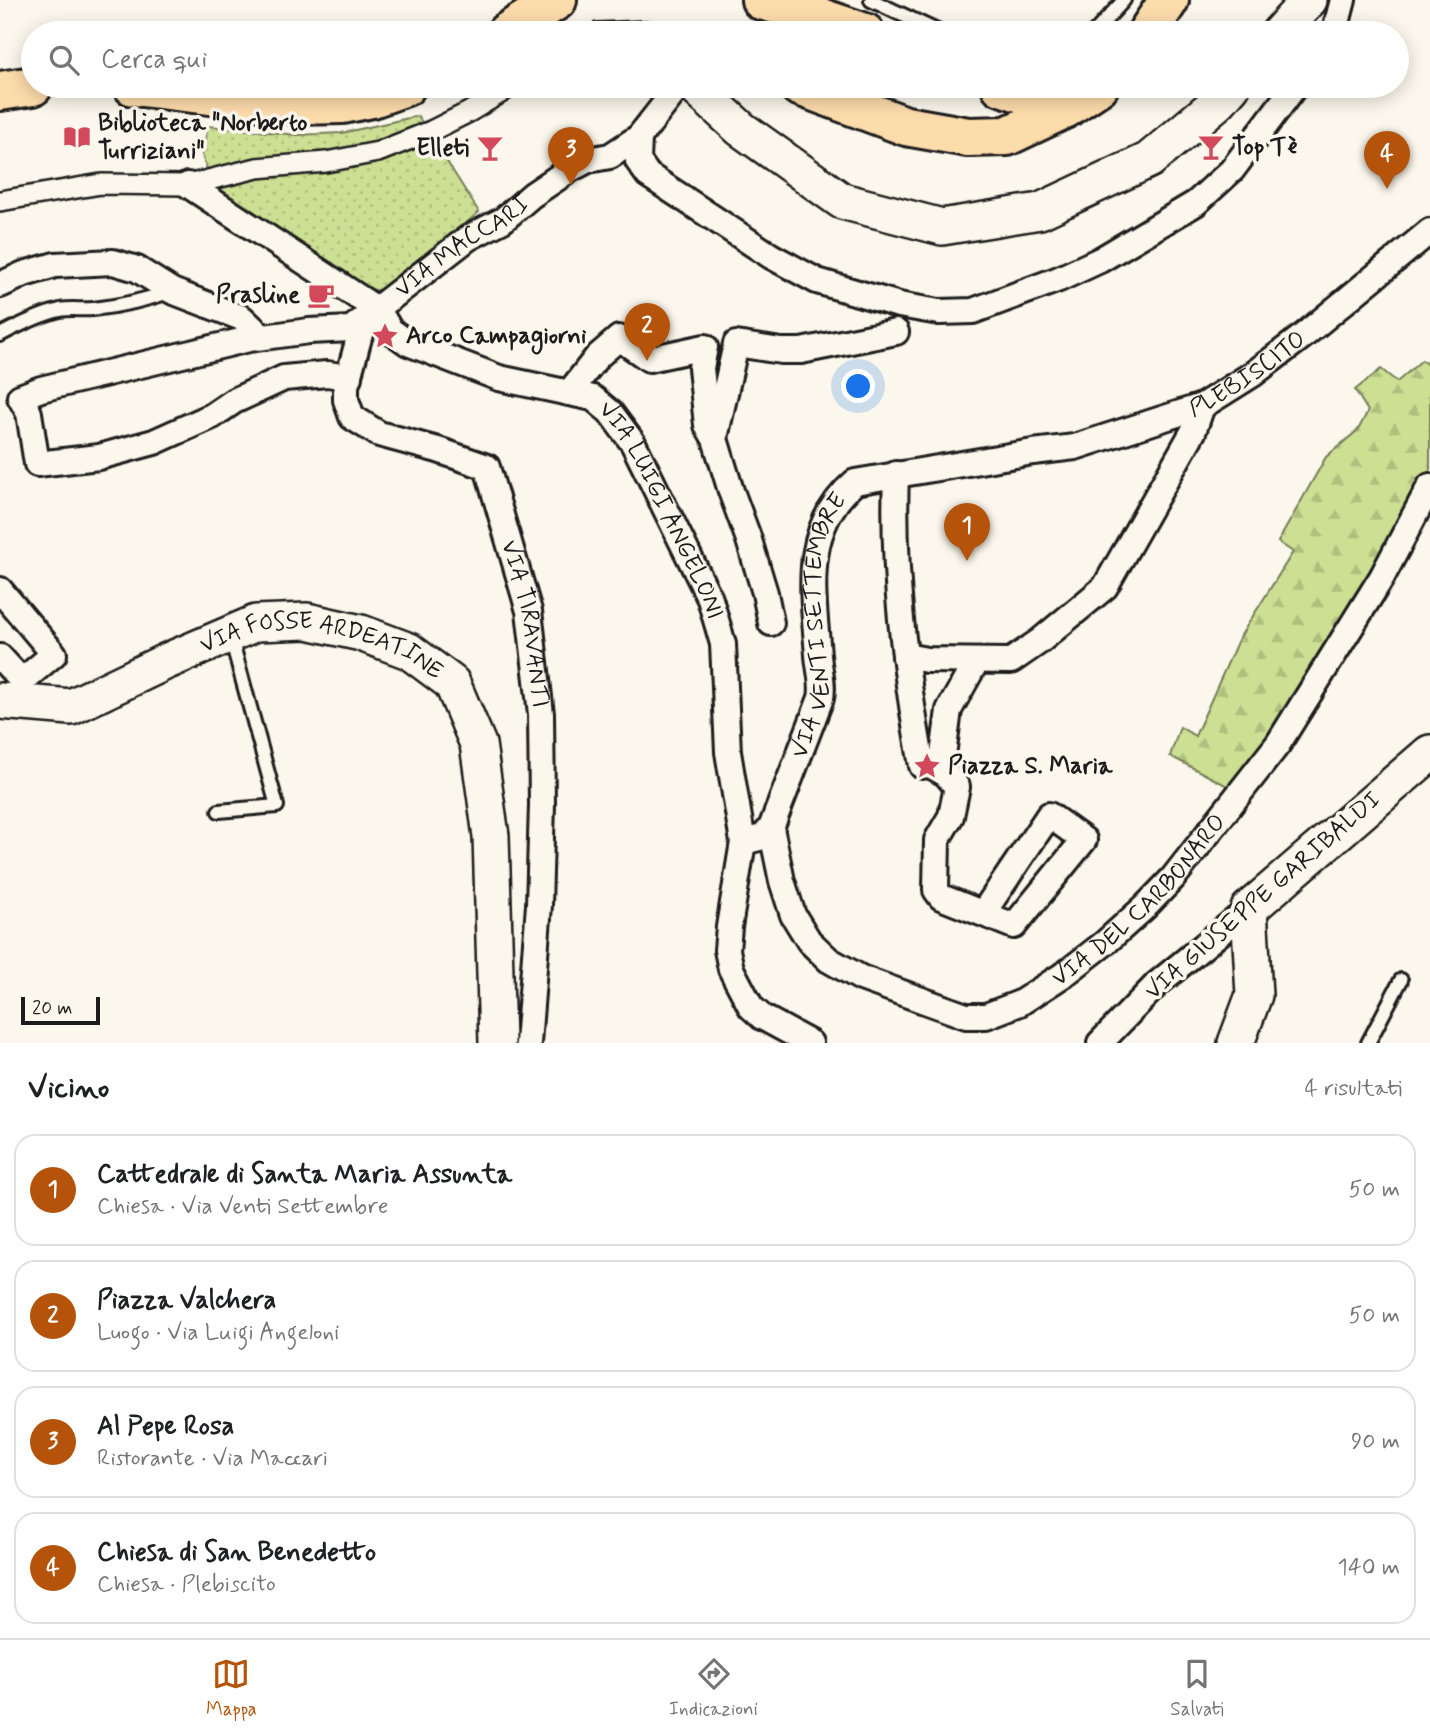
<!DOCTYPE html>
<html lang="it">
<meta charset="utf-8">
<style>
:root{--surface:#fff;--page:#f2f2f2;--text:#202124;--muted:#757577;--line:#e0e0e0;--accent:#b45309}
body{margin:0;font-family:Mynerve,sans-serif;background:var(--page);color:var(--text)}
.scale{position:absolute;left:21px;bottom:18px;width:79px;box-sizing:border-box;padding-left:7px;border:4px solid #1c1c1c;border-top:0;font-size:19px;line-height:24px;white-space:nowrap;color:#1c1c1c;-webkit-text-stroke:5px #fbf7ec;paint-order:stroke}
.you{position:absolute;left:859px;top:387px;width:24px;height:24px;margin:-18px;border:5px solid #fff;border-radius:50%;background:#1a73e8;box-shadow:0 0 0 10px #1a73e833}
.badge{display:grid;place-items:center;width:46px;height:46px;border-radius:50%;background:var(--accent);color:#fff;font-size:23px;font-weight:700}
.pin{position:absolute;translate:-50% -58px;filter:drop-shadow(0 2px 4px #0008)}
.pin::after{content:'';position:absolute;top:37px;width:24px;height:21px;background:inherit;clip-path:polygon(0 0,100% 0,50% 100%)}
.list{margin:0;padding:0;list-style:none}
h2{display:flex;justify-content:space-between;align-items:center;height:91px;margin:0;padding:0 28px;font-size:30px}
h2 small{font-size:23px;font-weight:400;color:var(--muted)}
.list li{display:grid;grid-template-columns:46px 1fr auto;gap:21px;align-items:center;box-sizing:border-box;height:112px;margin:0 14px 14px;padding:0 14px;border:2px solid var(--line);border-radius:21px}
.list b{display:block;font-size:26px;white-space:nowrap}
.list p{margin:0;font-size:23px;white-space:nowrap;color:var(--muted)}
.list em{font-size:23px;font-style:normal;color:var(--muted)}
.icon{flex:none;width:38px;height:38px;fill:none;stroke:currentColor;stroke-width:2;stroke-linecap:round;stroke-linejoin:round}
.map{position:relative;flex:none;width:1430px;height:1043px;overflow:hidden}
.search{position:absolute;background:var(--surface);box-shadow:0 4px 18px #0003;left:21px;right:21px;top:21px;height:77px;display:flex;align-items:center;gap:18px;box-sizing:border-box;padding:0 24px;border-radius:38px;color:var(--muted);font-size:26px}
.sheet{height:595px;background:var(--surface)}
nav{display:flex;justify-content:space-around;align-items:center;box-sizing:border-box;height:98px;border-top:2px solid var(--line);background:var(--surface);font-size:19px;color:var(--muted)}
nav a{display:grid;justify-items:center;gap:4px}
nav .on{color:var(--accent)}
.map>svg:first-child{display:block}
</style>
<div class="map">
<svg width="1430" height="1043" viewBox="0 0 1430 1043">
<defs>
<pattern id="grass-dots" width="8" height="8" patternUnits="userSpaceOnUse" patternTransform="scale(1.75)"><rect width="8" height="8" fill="#ccdf93"/><path d="M2 2h.1M6 6h.1" fill="none" stroke="#afbf7e" stroke-width="1.8" stroke-linecap="round"/></pattern>
<pattern id="forest-firs" width="22" height="20" patternUnits="userSpaceOnUse" patternTransform="scale(1.75)"><rect width="22" height="20" fill="#ccdf93"/><path d="M5 1l3.5 6h-7zM16 11l3.5 6h-7z" fill="#afbf7e"/></pattern>
</defs>
<rect width="100%" height="100%" fill="#fbf7ec"/>
<filter id="ink" filterUnits="userSpaceOnUse"><feTurbulence type="fractalNoise" baseFrequency=".0143" numOctaves="2"/><feDisplacementMap in="SourceGraphic" scale="14" xChannelSelector="R" yChannelSelector="G"/><feConvolveMatrix kernelMatrix="1 2 1 2 8 2 1 2 1" color-interpolation-filters="sRGB"/></filter>
<g filter="url(#ink)">
<polygon fill="url(#grass-dots)" stroke="#747e58" stroke-width="2" points="418,116 479,212 384,293 360,285 214,189 202,155 208,126 297,135 342,133"/>
<polygon fill="url(#forest-firs)" stroke="#747e58" stroke-width="2" points="1422,360 1430,367 1430,471 1351,608 1275,734 1233,789 1170,756 1180,727 1195,736 1238,640 1293,552 1278,542 1326,457 1358,430 1368,411 1355,390 1381,369 1397,382"/>
<g fill="none" stroke-linecap="round" stroke-linejoin="round">
<defs>
<g id="service">
<polyline points="871,0 941,33"/>
<polyline points="1094,33 1124,0"/>
<path d="M0 335C19 325 39 315 60 310 71 308 82 310 93 309 120 306 146 300 172 291"/>
<polyline points="219,811 277,806 231,638"/>
<polyline points="1368,1043 1401,980"/>
</g>
<g id="pedestrian">
<polyline points="598,33 644,31 655,33"/>
<polyline points="0,201 101,184 188,185 257,168 326,162 378,152 431,131 469,112 512,86"/>
</g>
<g id="minor">
<polyline points="1332,33 1336,27 1343,0"/>
<polyline points="639,137 638,161 648,175 771,256 817,281 899,305 939,312 973,311 1059,279 1100,260 1196,203 1232,170 1295,86"/>
<path id="s1" d="M188 185 378 310 390 330 408 343 499 378 593 398 610 412 633 443 710 599 723 644 728 752 743 842 729 927 727 950 731 969 751 1007 762 1017 810 1043"/>
<polyline points="0,285 24,274 55,265 113,262 137,269 172,291 242,318 261,336"/>
<path id="s2" d="M373 316 360 334 346 386V400L352 417 379 434 438 450 487 467 529 611 541 714 542 804 539 905 528 1043"/>
<path id="s3" d="M349 377 327 374 284 378 234 401 212 416 154 442 99 457 37 464 29 413 20 397 41 389 249 339 309 331 351 329 468 238 503 220 532 195 569 170 588 160 610 156 639 137 679 86"/>
<polyline points="569,393 597,357 619,338 649,359 705,347 701,368 707,425 715,439 731,491 748,537 765,593 771,623"/>
<polyline points="715,438 736,344 781,351 801,351 896,332"/>
<path d="M896 474C892 572 905 670 922 766L942 763 949 710 976 662"/>
<polyline points="0,590 54,654 22,681 0,657"/>
<polyline points="905,656 927,660 1011,661 1040,641 1105,587 1193,432 1202,406"/>
<polyline points="930,765 946,774 957,787 951,816 937,840 936,890 941,897 1014,926 1084,840 1049,815 983,913"/>
<path id="s4" d="M771 828 782 881 793 915 809 941 829 960 861 978 966 1016H986L1020 1003 1066 973 1106 942 1146 906 1173 878 1278 744 1382 577 1430 486"/>
<path id="s5" d="M743 842 763 837 771 828 821 698C824 684 819 670 818 655 813 592 801 528 855 482L1033 452 1075 447 1202 406 1253 374 1303 336 1430 231"/>
<polyline points="1100,1043 1157,984 1249,909"/>
</g>
<g id="secondary">
<polyline points="1279,33 1309,0"/>
<polyline points="694,86 741,129 842,201 942,227 1040,211 1149,160 1218,102 1232,86"/>
<path id="s6" d="M0 701 71 707 165 662 256 623 307 621 361 633 409 651 452 683 478 744 491 836 497 1043"/>
<polyline points="1236,1043 1254,995 1249,909 1430,753"/>
</g>
<g id="primary">
<polyline points="761,0 800,11 865,33"/>
<polyline points="506,33 557,0"/>
<polyline points="1147,33 1169,0"/>
<polyline points="133,86 295,105 343,104 372,98 406,86"/>
<polyline points="799,86 906,126 968,137 1007,136 1066,108 1099,86"/>
<polyline points="1001,86 1066,108"/>
<polyline points="0,91 33,86"/>
</g>
</defs>
<use href="#service" stroke="#1c1c1c" stroke-width="18"/>
<use href="#pedestrian" stroke="#1c1c1c" stroke-width="24"/>
<use href="#minor" stroke="#1c1c1c" stroke-width="30"/>
<use href="#secondary" stroke="#1c1c1c" stroke-width="40"/>
<use href="#primary" stroke="#1c1c1c" stroke-width="44"/>
<use href="#service" stroke="#fbf7ec" stroke-width="12"/>
<use href="#pedestrian" stroke="#fbf7ec" stroke-width="19"/>
<use href="#minor" stroke="#fbf7ec" stroke-width="24"/>
<use href="#secondary" stroke="#fbf7ec" stroke-width="35"/>
<use href="#primary" stroke="#fddcac" stroke-width="38"/>
</g>
</g>
<defs>
<symbol id="library-bare" viewBox="-9 -9 18 18"><path d="M-6-4Q-3-5.5-.7-3.5V5Q-3 3-6 4ZM6-4Q3-5.5 .7-3.5V5Q3 3 6 4Z" fill="#d1495b" stroke="#fbf7ec" stroke-width="2.5" paint-order="stroke"/></symbol>
<symbol id="bar-bare" viewBox="-9 -9 18 18"><path d="M-6-5H6L.8 .8V4.5H3.5V6h-7V4.5H-.8V.8Z" fill="#d1495b" stroke="#fbf7ec" stroke-width="2.5" paint-order="stroke"/></symbol>
<symbol id="cafe-bare" viewBox="-9 -9 18 18"><path d="M-5.5-4.5H6V0H3Q3 3.5 0 3.5H-2.5Q-5.5 3.5-5.5 0ZM3-3.2v2h1.7v-2ZM-6 4.5H4V6H-6Z" fill="#d1495b" stroke="#fbf7ec" stroke-width="2.5" paint-order="stroke"/></symbol>
<symbol id="sight-bare" viewBox="-9 -9 18 18"><path d="M0-6L1.8-2.2L6-1.7L2.9 1.2L3.7 5.4L0 3.3L-3.7 5.4L-2.9 1.2L-6-1.7L-1.8-2.2Z" fill="#d1495b" stroke="#fbf7ec" stroke-width="2.5" paint-order="stroke"/></symbol>
</defs>
<g fill-rule="evenodd">
<use href="#library-bare" x="58" y="118" width="38" height="38"/>
<use href="#bar-bare" x="1192" y="128" width="38" height="38"/>
<use href="#bar-bare" x="471" y="129" width="38" height="38"/>
<use href="#cafe-bare" x="302" y="276" width="38" height="38"/>
<use href="#sight-bare" x="366" y="317" width="38" height="38"/>
<use href="#sight-bare" x="908" y="747" width="38" height="38"/>
</g>
<g text-anchor="middle" dominant-baseline="central" stroke-width="7" stroke-linejoin="round" paint-order="stroke">
<g font-size="24" font-weight="bold" fill="#1c1c1c" stroke="#fbf7ec" text-anchor="start">
<text x="98" y="123">Biblioteca "Norberto<tspan x="98" dy="28">Turriziani"</tspan></text>
<text x="1232" y="147">Top Tè</text>
<text x="469" y="148" text-anchor="end">Elleti</text>
<text x="300" y="295" text-anchor="end">Prasline</text>
<text x="406" y="336">Arco Campagiorni</text>
<text x="948" y="766">Piazza S. Maria</text>
</g>
<g font-size="24" fill="#1c1c1c" stroke="#fbf7ec">
<text stroke="none"><textPath href="#s3" startOffset="878">VIA MACCARI</textPath></text>
<text stroke="none"><textPath href="#s5" startOffset="812">PLEBISCITO</textPath></text>
<text stroke="none"><textPath href="#s1" startOffset="600">VIA LUIGI ANGELONI</textPath></text>
<text stroke="none"><textPath href="#s2" startOffset="415">VIA TIRAVANTI</textPath></text>
<text stroke="none"><textPath href="#s5" startOffset="245">VIA VENTI SETTEMBRE</textPath></text>
<text stroke="none"><textPath href="#s6" startOffset="343">VIA FOSSE ARDEATINE</textPath></text>
<text transform="translate(1263 896) rotate(-41)">VIA GIUSEPPE GARIBALDI</text>
<text stroke="none"><textPath href="#s4" startOffset="511">VIA DEL CARBONARO</textPath></text>
</g>
</g>
</svg>
<div class="scale">20 m</div>
<div class="you"></div>
<div class="pin badge" style="left:967px;top:561px">1</div>
<div class="pin badge" style="left:647px;top:361px">2</div>
<div class="pin badge" style="left:571px;top:185px">3</div>
<div class="pin badge" style="left:1387px;top:189px">4</div>
<div class="search"><svg class="icon" aria-label="search" viewBox="0 0 24 24"><circle cx="10" cy="10" r="6"/><path d="M15 15l6 6"/></svg>Cerca qui</div>
</div>
<section class="sheet">
<h2>Vicino<small>4 risultati</small></h2>
<ul class="list">
<li><span class="badge">1</span><div><b>Cattedrale di Santa Maria Assunta</b><p>Chiesa · Via Venti Settembre</p></div><em>50 m</em></li>
<li><span class="badge">2</span><div><b>Piazza Valchera</b><p>Luogo · Via Luigi Angeloni</p></div><em>50 m</em></li>
<li><span class="badge">3</span><div><b>Al Pepe Rosa</b><p>Ristorante · Via Maccari</p></div><em>90 m</em></li>
<li><span class="badge">4</span><div><b>Chiesa di San Benedetto</b><p>Chiesa · Plebiscito</p></div><em>140 m</em></li>
</ul>
</section>
<nav>
<a class="on"><svg class="icon" aria-label="map" viewBox="0 0 24 24"><path d="M3 6l6-2 6 2 6-2v14l-6 2-6-2-6 2zM9 4v14M15 6v14"/></svg>Mappa</a>
<a><svg class="icon" aria-label="directions" viewBox="0 0 24 24"><path d="M12 3l9 9-9 9-9-9zM9 14v-3h6M13 9l2 2-2 2"/></svg>Indicazioni</a>
<a><svg class="icon" aria-label="saved" viewBox="0 0 24 24"><path d="M7 4h10v16l-5-4-5 4z"/></svg>Salvati</a>
</nav>
